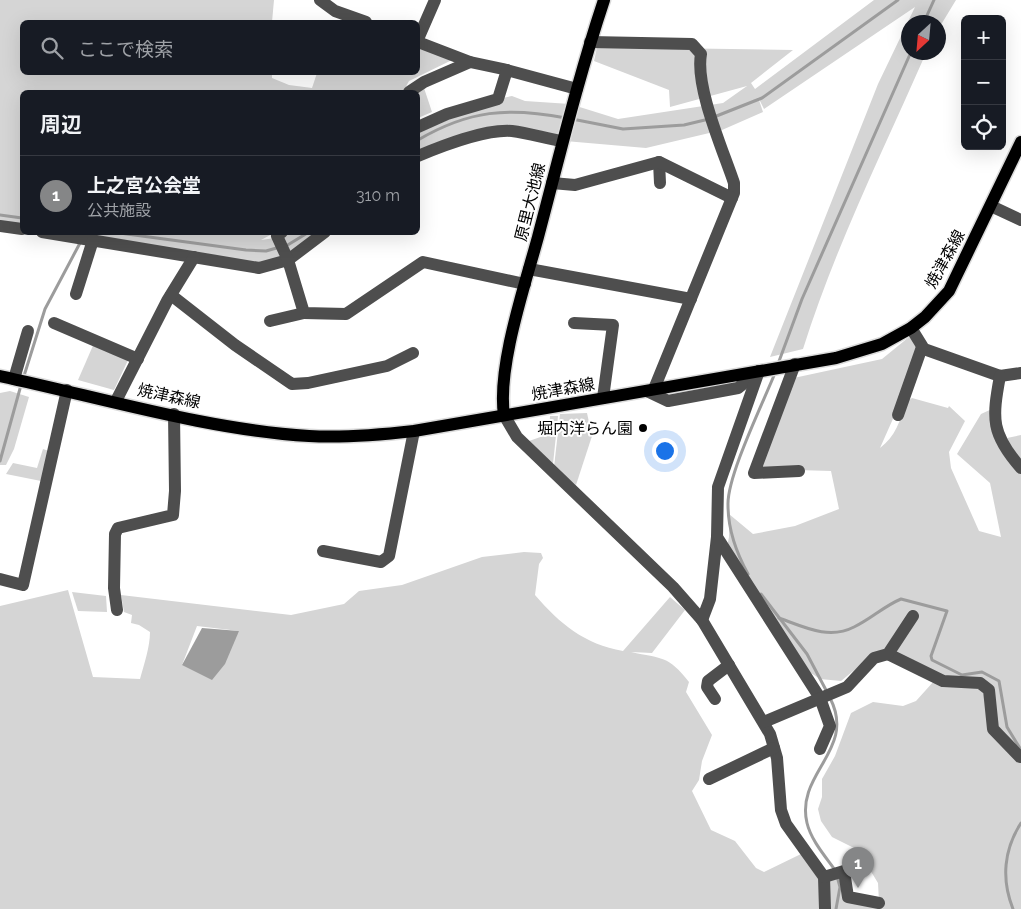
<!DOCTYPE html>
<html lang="ja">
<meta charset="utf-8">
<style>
:root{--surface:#171b24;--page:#242831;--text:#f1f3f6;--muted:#9ea1a6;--line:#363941;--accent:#858687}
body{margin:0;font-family:Raleway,"Noto Sans JP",sans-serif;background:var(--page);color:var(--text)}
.controls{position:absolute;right:15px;top:15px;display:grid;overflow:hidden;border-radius:8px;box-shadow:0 5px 20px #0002}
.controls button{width:45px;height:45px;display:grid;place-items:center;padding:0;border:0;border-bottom:1px solid var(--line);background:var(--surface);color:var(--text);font:25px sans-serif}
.compass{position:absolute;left:901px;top:15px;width:45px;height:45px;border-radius:50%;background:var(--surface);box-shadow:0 5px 20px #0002;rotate:206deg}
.you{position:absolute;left:664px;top:450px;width:18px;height:18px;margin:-12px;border:4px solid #fff;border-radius:50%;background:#1a73e8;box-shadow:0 0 0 8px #1a73e833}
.badge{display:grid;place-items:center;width:32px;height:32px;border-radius:50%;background:var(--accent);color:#fff;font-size:16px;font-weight:700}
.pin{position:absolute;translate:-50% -41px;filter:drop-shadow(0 1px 2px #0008)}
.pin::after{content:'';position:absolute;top:26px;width:18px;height:15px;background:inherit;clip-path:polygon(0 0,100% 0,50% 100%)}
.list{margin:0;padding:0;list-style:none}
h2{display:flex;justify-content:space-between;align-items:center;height:65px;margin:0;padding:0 20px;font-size:21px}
h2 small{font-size:16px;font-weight:400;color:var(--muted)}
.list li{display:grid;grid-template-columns:32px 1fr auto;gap:15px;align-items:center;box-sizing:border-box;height:80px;padding:0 20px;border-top:1px solid var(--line)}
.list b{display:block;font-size:19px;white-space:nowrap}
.list p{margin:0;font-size:16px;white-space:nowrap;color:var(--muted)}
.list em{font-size:16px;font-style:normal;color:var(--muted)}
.icon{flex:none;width:28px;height:28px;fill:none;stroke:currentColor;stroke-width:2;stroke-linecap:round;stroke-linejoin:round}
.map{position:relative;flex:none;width:1021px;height:909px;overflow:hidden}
.search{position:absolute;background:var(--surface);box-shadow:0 5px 20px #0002;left:20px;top:20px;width:400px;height:55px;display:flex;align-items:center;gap:12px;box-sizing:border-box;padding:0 18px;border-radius:8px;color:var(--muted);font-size:19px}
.panel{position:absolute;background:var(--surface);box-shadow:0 5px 20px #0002;left:20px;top:90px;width:400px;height:145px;border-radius:8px}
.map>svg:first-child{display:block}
</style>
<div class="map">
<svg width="1021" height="909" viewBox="0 0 1021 909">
<rect width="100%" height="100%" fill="#fff"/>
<g fill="#d5d5d5" fill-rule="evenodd">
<polygon points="0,0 274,0 272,22 22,22 22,72 272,73 272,78 289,85 312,88 317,73 418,72 418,47 452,60 409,81 403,92 22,92 22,230 0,226"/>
<path d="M874 0H956L939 28 938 22H908V52L926 53C883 151 835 247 803 349L770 357 878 84 915 7 764 109 758 97 763 112 722 130 646 148 565 141 495 129 418 157V129L482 102 512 96 525 101 570 104 618 119 723 103 747 86 670 107 669 90 594 61 597 47 793 50 751 83 755 89Z"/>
<polygon points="423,85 432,112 418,118 418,92"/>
<polygon points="41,233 274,233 261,240 275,238 280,258 260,263"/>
<polygon points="286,233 317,233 290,255 280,237"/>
<path d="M909 337 924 349 880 448C895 437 901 420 905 403L912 398 948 408 949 406 965 421 949 452 951 468 979 531 1001 537 990 483 957 454 981 414 994 408 1007 438 1021 435V909H826L827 880 842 875 846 897 879 902 878 883 858 850 832 837 821 821 818 809 822 797V779L835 756 851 713 873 702 903 706 916 701 934 681 888 655 863 663 841 681 820 679 811 673 725 557 729 537V514L753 534 795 526 839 509 831 471 760 469 789 379 882 359Z"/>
<polygon points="95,341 129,358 114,390 78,380"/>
<polygon points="10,391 29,397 14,449 6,465 0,465 0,393"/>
<polygon points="587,413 592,436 576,485 554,467 560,414"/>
<polygon points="550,416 558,416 553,464 529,441 549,434"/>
<polygon points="43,449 49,451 41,481 6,474 13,463 37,468"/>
<path d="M524 552 541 553 543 558 539 564 535 595C560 624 584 644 623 651L670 597 685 610 652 653 631 652C662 659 668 655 689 682L686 692 712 735 702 761 699 780 692 791 711 830 735 841 756 868 764 872 801 854 822 884V909H0V606L68 590 93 677 140 679C144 664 150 647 150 632L139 625 131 623 132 615 124 612 121 595 291 615 344 604 359 591 402 585 482 557ZM197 626 239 631 182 665Z"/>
<polygon points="72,592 106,596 107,612 78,611"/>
</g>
<polygon fill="#9c9c9c" points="202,628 239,631 225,664 212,680 182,665"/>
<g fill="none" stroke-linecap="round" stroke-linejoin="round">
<g stroke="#9c9c9c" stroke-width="3">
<polyline points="924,22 934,0"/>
<polyline points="714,117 762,98 898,0"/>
<polyline points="572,119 623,129 684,125 709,119"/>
<path d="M418 140C469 110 508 107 566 118"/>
<polyline points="0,215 22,218"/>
<polyline points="112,232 246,250 266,251 280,247"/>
<polyline points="286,246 309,232"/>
<polyline points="778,364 802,299 911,52"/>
<polyline points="23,379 45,309 80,243"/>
<polyline points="0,461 21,385"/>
<path d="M748 574C737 554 728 529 728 505 727 476 763 403 775 373"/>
<polyline points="761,594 807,654 827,692"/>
<path d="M779 618C804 627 829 640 854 627 871 619 884 606 901 599L947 611 931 656 932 660 962 675 982 672 999 681 1007 727 1021 750"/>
<path d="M830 698C857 750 795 773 807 823 811 840 825 856 835 870"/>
<polyline points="836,909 840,887 837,876"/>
<path d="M1013 909C1001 879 1004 849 1021 823"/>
</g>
<defs>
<g id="major">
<path d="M0 376C99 397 208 430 309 436 344 438 379 435 414 431L836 358 882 344 911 328 925 317 949 291 1021 142"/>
<path d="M504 415C497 367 525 285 538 237 559 158 578 78 604 0"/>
</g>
</defs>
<use href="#major" stroke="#dbdbdb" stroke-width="15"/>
<g stroke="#4e4e4e" stroke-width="12">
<polyline points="320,0 335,11 366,22"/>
<polyline points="418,39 435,0"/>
<polyline points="418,42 470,62 503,69 577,89"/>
<path d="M590 42 692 44 701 54C695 87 723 150 734 183V193L654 389"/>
<polyline points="409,92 424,82 470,62"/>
<polyline points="418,127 447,114 498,99 507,70"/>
<path d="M418 156C442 146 484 129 512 131 528 133 545 138 562 141"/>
<polyline points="659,162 660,183"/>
<polyline points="552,183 575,185 659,162 732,198"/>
<polyline points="991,206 1021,220"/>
<polyline points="0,226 22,229"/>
<polyline points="42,232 259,268 288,260 325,232"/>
<polyline points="282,232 277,236 288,260 304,313 346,314 423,262 525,284"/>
<polyline points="529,269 691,299"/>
<polyline points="76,294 93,240"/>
<polyline points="171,295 235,345 292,384 308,383 387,366 413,353"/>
<polyline points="270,321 304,313"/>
<polyline points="54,323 138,359"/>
<polyline points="574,323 613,325 603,398"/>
<polyline points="911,328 924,349 1000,376 1021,373"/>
<polyline points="795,364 754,473 799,471"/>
<path d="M1000 376C992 419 991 434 1021 468"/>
<polyline points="14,379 28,331"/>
<polyline points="647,391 668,401 738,388 759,371"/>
<polyline points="116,401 167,301 194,257"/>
<polyline points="504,415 517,437 673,587 702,620 770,734 777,758 781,810 786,824 824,877 825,909"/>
<polyline points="898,415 922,347"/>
<polyline points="717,537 820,698 830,726 820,749"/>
<polyline points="323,551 381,562 389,556 414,431"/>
<polyline points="0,579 23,585 67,390"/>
<polyline points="117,610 114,588 115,534 118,528 173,515 175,491 174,414"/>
<polyline points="702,620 710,599 717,537 718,487 759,371"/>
<polyline points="888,654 943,681 980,683 989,690 993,729 1020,757"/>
<polyline points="715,699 707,687 708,681 729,665"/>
<polyline points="764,722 847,687 874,658 888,654 913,616"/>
<polyline points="709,779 774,748"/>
<polyline points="824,877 844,871 848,897 879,903"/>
</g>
<use href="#major" stroke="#000" stroke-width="12"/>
</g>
<circle fill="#000" stroke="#fff" stroke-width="2" cx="643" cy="428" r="5"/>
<g text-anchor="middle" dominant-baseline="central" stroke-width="4" stroke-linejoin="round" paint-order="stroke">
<g font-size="16" fill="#000" stroke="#fff">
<text transform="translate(530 202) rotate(-76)">原里大池線</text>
<text transform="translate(945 259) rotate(-61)">焼津森線</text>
<text transform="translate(563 389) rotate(-10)">焼津森線</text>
<text transform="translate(169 396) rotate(12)">焼津森線</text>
</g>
<g font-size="16" fill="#000" stroke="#fff" text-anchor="end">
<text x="633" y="428">堀内洋らん園</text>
</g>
</g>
</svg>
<div class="controls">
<button>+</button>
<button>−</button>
<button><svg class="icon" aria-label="locate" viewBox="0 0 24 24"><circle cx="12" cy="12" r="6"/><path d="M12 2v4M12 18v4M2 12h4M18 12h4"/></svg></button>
</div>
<svg class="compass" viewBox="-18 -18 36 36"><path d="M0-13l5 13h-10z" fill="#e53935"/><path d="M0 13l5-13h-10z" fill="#9ea1a6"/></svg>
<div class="you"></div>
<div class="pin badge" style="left:858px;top:888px">1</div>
<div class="search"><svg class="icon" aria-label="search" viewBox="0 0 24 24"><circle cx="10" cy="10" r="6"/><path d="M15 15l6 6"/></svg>ここで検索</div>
<section class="panel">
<h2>周辺<small></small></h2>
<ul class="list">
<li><span class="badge">1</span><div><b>上之宮公会堂</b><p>公共施設</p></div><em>310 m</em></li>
</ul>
</section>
</div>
